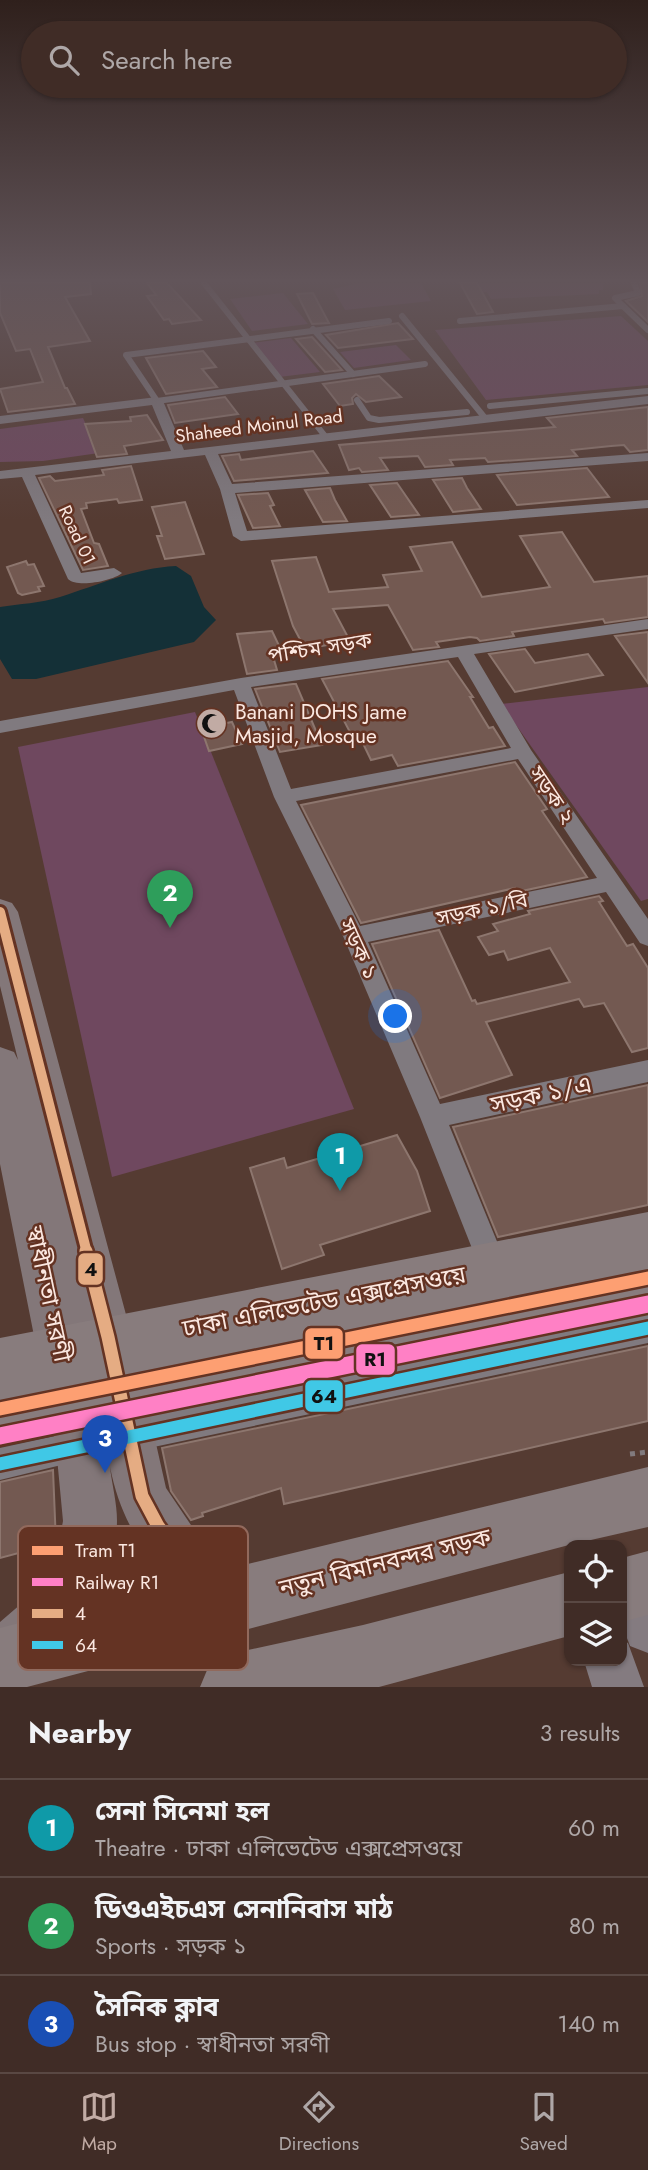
<!DOCTYPE html>
<meta charset="utf-8">
<style>
:root{--surface:#402c26;--page:#47342e;--text:#f1f3f6;--muted:#aea7a7;--line:#594843;--accent:#c1aba4}
body{margin:0;font-family:Jost,"Noto Sans Bengali",sans-serif;background:var(--page);color:var(--text)}
.controls{position:absolute;right:21px;bottom:21px;display:grid;overflow:hidden;border-radius:14px;box-shadow:0 2px 5px #0004}
.controls button{width:63px;height:63px;display:grid;place-items:center;padding:0;border:0;border-bottom:2px solid var(--line);background:var(--surface);color:var(--text);font:35px sans-serif}
.you{position:absolute;left:396px;top:1017px;width:24px;height:24px;margin:-18px;border:5px solid #fff;border-radius:50%;background:#1a73e8;box-shadow:0 0 0 10px #1a73e833}
.badge{display:grid;place-items:center;width:46px;height:46px;border-radius:50%;background:var(--accent);color:#fff;font-size:23px;font-weight:700}
.pin{position:absolute;translate:-50% -58px;filter:drop-shadow(0 2px 4px #0008)}
.pin::after{content:'';position:absolute;top:37px;width:24px;height:21px;background:inherit;clip-path:polygon(0 0,100% 0,50% 100%)}
.list{margin:0;padding:0;list-style:none}
h2{display:flex;justify-content:space-between;align-items:center;height:91px;margin:0;padding:0 28px;font-size:30px}
h2 small{font-size:23px;font-weight:400;color:var(--muted)}
.list li{display:grid;grid-template-columns:46px 1fr auto;gap:21px;align-items:center;box-sizing:border-box;height:98px;padding:0 28px;border-top:2px solid var(--line)}
.list b{display:block;font-size:26px;white-space:nowrap}
.list p{margin:0;font-size:23px;white-space:nowrap;color:var(--muted)}
.list em{font-size:23px;font-style:normal;color:var(--muted)}
.icon{flex:none;width:38px;height:38px;fill:none;stroke:currentColor;stroke-width:2;stroke-linecap:round;stroke-linejoin:round}
.map{position:relative;flex:none;width:648px;height:1687px;overflow:hidden}
.search{position:absolute;background:var(--surface);box-shadow:0 2px 5px #0004;left:21px;right:21px;top:21px;height:77px;display:flex;align-items:center;gap:18px;box-sizing:border-box;padding:0 24px;border-radius:38px;color:var(--muted);font-size:26px}
.sheet{height:385px;background:var(--surface)}
nav{display:flex;justify-content:space-around;align-items:center;box-sizing:border-box;height:98px;border-top:2px solid var(--line);background:var(--surface);font-size:19px;color:var(--muted)}
nav a{display:grid;justify-items:center;gap:4px}
nav .on{color:var(--accent)}
.map>svg:first-child{display:block}
</style>
<div class="map">
<svg width="648" height="1687" viewBox="0 0 648 1687">
<rect width="100%" height="100%" fill="#553b32"/>
<g fill="#6f485f">
<polygon points="359,283 421,283 431,301 345,310 333,289"/>
<polygon points="475,283 603,283 603,290 599,290 599,294 491,299 487,292 482,292"/>
<polygon points="283,293 308,324 252,331 230,299"/>
<polygon points="621,316 648,341 648,385 486,400 435,330"/>
<polygon points="291,338 320,372 279,377 252,343"/>
<polygon points="396,345 411,360 354,368 340,352"/>
<polygon points="83,418 99,453 43,461 0,462 0,429"/>
<polygon points="648,687 648,899 641,901 501,704"/>
<polygon points="195,712 354,1109 112,1177 18,747"/>
</g>
<path fill="#143037" d="M176 566 191 576 204 607 216 620 194 642 36 679H12L0 659V607C19 604 41 603 60 597 98 585 135 568 176 566Z"/>
<g fill="#735951" stroke="#8d766e" stroke-width="2">
<polygon points="0,283 90,283 91,294 65,297 90,341 48,347 65,388 67,388 75,404 8,412 0,389 43,382 30,349 16,351 0,313"/>
<polygon points="147,283 167,283 201,320 172,324 169,319 164,320 147,296 156,295"/>
<polygon points="460,283 477,283 493,312 477,314"/>
<polygon points="640,283 648,283 648,322 626,301 642,296"/>
<polygon points="313,293 329,323 312,324 297,294"/>
<polygon points="398,323 413,339 338,348 326,335"/>
<polygon points="312,337 342,370 325,372 296,339"/>
<polygon points="203,351 216,367 202,369 217,387 166,394 146,358"/>
<polygon points="379,376 401,397 366,402 356,394 352,398 353,404 340,406 323,384"/>
<polygon points="225,397 238,414 175,423 168,405"/>
<polygon points="648,407 648,450 630,452 624,445 611,446 572,450 577,456 488,462 485,458 450,460 453,465 425,467 418,456 380,458 388,470 362,472 359,468 349,470 339,445 555,427 547,418"/>
<polygon points="147,415 163,440 124,446 127,454 97,457 85,424 131,421 130,417"/>
<polygon points="313,451 328,473 234,481 222,456 239,454 241,460"/>
<polygon points="131,466 142,500 119,503 117,499 86,503 87,508 81,509 94,543 99,544 108,566 83,570 39,478 50,476 55,481 104,475 102,470"/>
<polygon points="587,468 609,497 517,505 497,475"/>
<polygon points="462,478 467,488 481,509 453,512 433,480"/>
<polygon points="397,483 419,515 391,517 370,485"/>
<polygon points="330,488 335,500 347,521 323,522 305,490"/>
<polygon points="268,493 274,505 270,506 280,526 253,528 238,495"/>
<polygon points="185,502 204,554 165,559 157,536 162,536 152,507"/>
<polygon points="562,532 594,582 648,576 648,617 605,623 603,619 512,632 514,636 480,641 477,638 470,637 436,642 439,647 413,650 388,605 333,609 350,641 305,649 293,626 272,561 316,557 329,592 388,587 383,575 422,571 410,547 452,542 482,597 550,587 520,536"/>
<polygon points="26,561 28,565 34,564 44,586 38,587 40,591 22,595 18,593 7,567"/>
<polygon points="272,631 282,652 272,653 277,670 247,674 237,634"/>
<polygon points="648,632 648,683 615,636"/>
<polygon points="525,649 535,663 588,654 603,675 515,692 489,654"/>
<polygon points="448,661 473,697 470,697 489,728 493,727 505,746 398,766 392,755 371,760 358,733 352,736 322,679"/>
<polygon points="293,684 296,684 322,745 280,752 255,689"/>
<polygon points="232,722 242,744 209,751 201,728"/>
<polygon points="515,762 547,809 542,811 587,877 517,892 515,888 361,923 301,805"/>
<polygon points="599,896 603,901 599,902 627,946 633,944 648,968 648,1048 632,1052 604,1003 584,1007 579,999 486,1022 512,1075 440,1098 372,944 439,930 472,1001 475,1000 477,1004 570,982 550,948 508,960 504,951 489,955 478,937 498,931 493,924 530,914 528,911"/>
<polygon points="648,1085 648,1205 498,1237 453,1127"/>
<polygon points="397,1135 417,1171 430,1211 320,1245 324,1255 282,1269 250,1168 284,1158 287,1168"/>
<polygon points="648,1346 648,1421 284,1504 281,1488 202,1513 203,1516 191,1520 171,1491 162,1448"/>
<polygon points="53,1470 56,1543 0,1558 0,1482"/>
</g>
<g fill="none" stroke-linecap="round" stroke-linejoin="round">
<polyline stroke="#817a7d" stroke-width="5" stroke-dasharray="5 5" stroke-linecap="butt" points="630,1454 648,1452"/>
<g stroke="#807a7f" stroke-width="6">
<polyline points="204,283 325,436"/>
<polyline points="623,306 615,298 638,293 634,283"/>
<polyline points="402,316 485,418"/>
<polyline points="389,321 126,355 157,401 425,364"/>
<polyline points="460,321 623,306 648,330"/>
<polyline points="313,329 353,374"/>
<polyline points="357,400 369,418 379,420 467,412"/>
<polyline points="490,406 648,391"/>
</g>
<g fill="#807a7f" fill-rule="evenodd">
<path d="M648 396V404L218 454 232 484 648 453V461L235 493 247 531 648 500V508L241 541 233 536 220 489 205 455 35 475 81 573 114 568 122 573C113 581 77 588 68 579L22 477 0 479V471L171 451 152 405 0 424V416L157 397 163 401 184 450Z"/>
<path d="M648 619V629L474 654 531 750 648 919V946L640 943 606 892 368 942 440 1104 648 1060V1082L449 1125 503 1256 499 1266 489 1270 479 1266 420 1117 343 936 274 797 234 690 0 733V721L241 678ZM458 657 511 748 291 789 251 687ZM518 759 597 878 360 926 296 801Z"/>
<polygon points="648,1313 648,1343 125,1453 114,1448 109,1437 114,1426 125,1421"/>
<polygon points="83,1430 94,1435 99,1446 94,1457 0,1480 0,1448"/>
</g>
<g fill="#847b80" fill-rule="evenodd">
<polygon points="634,1562 648,1568 648,1653 630,1646 622,1625 622,1567"/>
<polygon points="622,1640 628,1643 644,1687 592,1687 584,1661 622,1661"/>
</g>
<path fill="#837779" fill-rule="evenodd" d="M0 899 12 903 18 912 132 1337 166 1488 195 1531 247 1581 255 1601 247 1621 227 1629C205 1620 197 1610 180 1593 144 1556 120 1518 110 1467 112 1485 117 1503 117 1521 116 1595 68 1658 0 1686V1622L43 1585 54 1568 63 1521 56 1447 0 1164V1047L14 1052 18 1060 0 986Z"/>
<g fill="#887c7d" fill-rule="evenodd">
<polygon points="648,1212 648,1302 0,1441 0,1338"/>
<polygon points="648,1467 648,1527 569,1545 27,1687 0,1687 0,1628 227,1569"/>
<polygon points="648,1551 648,1615 622,1622 622,1558"/>
<polygon points="569,1572 569,1636 379,1687 200,1687 210,1663 234,1653 363,1625"/>
</g>
<defs>
<polyline id="bus-1-far1" points="0,912 87,1253"/>
<polyline id="bus-1" points="86,1251 108,1337 142,1496 158,1526 176,1550 227,1601"/>
<polyline id="bus-2" points="0,1464 648,1328"/>
</defs>
<use href="#bus-1-far1" stroke="#643323" stroke-width="16"/>
<use href="#bus-1" stroke="#643323" stroke-width="18"/>
<use href="#bus-2" stroke="#643323" stroke-width="18"/>
<use href="#bus-1-far1" stroke="#e5ac83" stroke-width="10"/>
<use href="#bus-1" stroke="#e5ac83" stroke-width="13"/>
<use href="#bus-2" stroke="#40c8e6" stroke-width="13"/>
<defs>
<polyline id="rail-1" points="0,1436 648,1304"/>
</defs>
<use href="#rail-1" stroke="#643323" stroke-width="22"/>
<use href="#rail-1" stroke="#ff80c5" stroke-width="17"/>
<defs>
<polyline id="tram-1" points="0,1409 648,1278"/>
</defs>
<use href="#tram-1" stroke="#643323" stroke-width="18"/>
<use href="#tram-1" stroke="#fd9f72" stroke-width="13"/>
</g>
<linearGradient id="sky" x2="0" y2="1"><stop stop-color="#2f201c"/><stop offset="0.54" stop-color="#62555a"/><stop offset="1" stop-color="#62555a" stop-opacity="0"/></linearGradient>
<rect width="648" height="520" fill="url(#sky)"/>
<defs>
<symbol id="mosque-disc" viewBox="-11 -11 22 22"><circle r="9.5" fill="#c1aba4" stroke="#643323"/><path d="M3.5-4.9A6 6 0 1 0 3.5 4.9A5 5 0 1 1 3.5-4.9Z" fill="#111"/></symbol>
</defs>
<g fill-rule="evenodd">
<use href="#mosque-disc" x="194" y="706" width="35" height="35"/>
</g>
<g text-anchor="middle" dominant-baseline="central" stroke-width="5" stroke-linejoin="round" paint-order="stroke">
<g font-size="18" fill="#fbe8e1" stroke="#643323">
<text transform="translate(259 426) rotate(-7)">Shaheed Moinul Road</text>
<text transform="translate(77 535) rotate(65)">Road 01</text>
</g>
<g font-size="21" fill="#fbe8e1" stroke="#643323">
<text transform="translate(320 648) rotate(-9)">পশ্চিম সড়ক</text>
<text transform="translate(552 795) rotate(56)">সড়ক ২</text>
<text transform="translate(482 909) rotate(-12)">সড়ক ১/বি</text>
<text transform="translate(359 949) rotate(65)">সড়ক ১</text>
</g>
<g font-size="21" fill="#fbe8e1" stroke="#643323" text-anchor="start">
<text x="235" y="712">Banani DOHS Jame<tspan x="235" dy="24">Masjid, Mosque</tspan></text>
</g>
<g font-size="24" fill="#fbe8e1" stroke="#643323">
<text transform="translate(541 1094) rotate(-12)">সড়ক ১/এ</text>
<text transform="translate(49 1294) rotate(78)">স্বাধীনতা সরণী</text>
<text transform="translate(324 1301) rotate(-11)">ঢাকা এলিভেটেড এক্সপ্রেসওয়ে</text>
<text transform="translate(385 1562) rotate(-14)">নতুন বিমানবন্দর সড়ক</text>
</g>
</g>
<rect x="18" y="1526" width="230" height="144" rx="10" fill="#643323" stroke="#91695c" stroke-width="2"/>
<rect x="32" y="1546" width="31" height="9" fill="#fd9f72"/>
<rect x="32" y="1578" width="31" height="8" fill="#ff80c5"/>
<rect x="32" y="1609" width="31" height="9" fill="#e5ac83"/>
<rect x="32" y="1641" width="31" height="8" fill="#40c8e6"/>
<g font-size="19" fill="#fbe8e1">
<text x="75" y="1557">Tram T1</text>
<text x="75" y="1589">Railway R1</text>
<text x="75" y="1620">4</text>
<text x="75" y="1652">64</text>
</g>
<g stroke="#643323" stroke-width="2.5">
<rect x="77" y="1252" width="27" height="34" rx="7" fill="#e5ac83"/>
<rect x="304" y="1327" width="40" height="33" rx="7" fill="#fd9f72"/>
<rect x="355" y="1343" width="41" height="33" rx="7" fill="#ff80c5"/>
<rect x="304" y="1379" width="40" height="34" rx="7" fill="#40c8e6"/>
</g>
<g font-size="19" text-anchor="middle" font-weight="bold" fill="#111">
<text x="91" y="1276">4</text>
<text x="324" y="1350">T1</text>
<text x="375" y="1366">R1</text>
<text x="324" y="1403">64</text>
</g>
</svg>
<div class="controls">
<button><svg class="icon" aria-label="locate" viewBox="0 0 24 24"><circle cx="12" cy="12" r="6"/><path d="M12 2v4M12 18v4M2 12h4M18 12h4"/></svg></button>
<button><svg class="icon" aria-label="layers" viewBox="0 0 24 24"><path d="M12 4l9 5-9 5-9-5zM3 14l9 5 9-5"/></svg></button>
</div>
<div class="you"></div>
<div class="pin badge" style="left:340px;top:1191px;background:#0f9aa8">1</div>
<div class="pin badge" style="left:170px;top:928px;background:#2e9e5b">2</div>
<div class="pin badge" style="left:105px;top:1473px;background:#1a4fb4">3</div>
<div class="search"><svg class="icon" aria-label="search" viewBox="0 0 24 24"><circle cx="10" cy="10" r="6"/><path d="M15 15l6 6"/></svg>Search here</div>
</div>
<section class="sheet">
<h2>Nearby<small>3 results</small></h2>
<ul class="list">
<li><span class="badge" style="background:#0f9aa8">1</span><div><b>সেনা সিনেমা হল</b><p>Theatre · ঢাকা এলিভেটেড এক্সপ্রেসওয়ে</p></div><em>60 m</em></li>
<li><span class="badge" style="background:#2e9e5b">2</span><div><b>ডিওএইচএস সেনানিবাস মাঠ</b><p>Sports · সড়ক ১</p></div><em>80 m</em></li>
<li><span class="badge" style="background:#1a4fb4">3</span><div><b>সৈনিক ক্লাব</b><p>Bus stop · স্বাধীনতা সরণী</p></div><em>140 m</em></li>
</ul>
</section>
<nav>
<a class="on"><svg class="icon" aria-label="map" viewBox="0 0 24 24"><path d="M3 6l6-2 6 2 6-2v14l-6 2-6-2-6 2zM9 4v14M15 6v14"/></svg>Map</a>
<a><svg class="icon" aria-label="directions" viewBox="0 0 24 24"><path d="M12 3l9 9-9 9-9-9zM9 14v-3h6M13 9l2 2-2 2"/></svg>Directions</a>
<a><svg class="icon" aria-label="saved" viewBox="0 0 24 24"><path d="M7 4h10v16l-5-4-5 4z"/></svg>Saved</a>
</nav>
